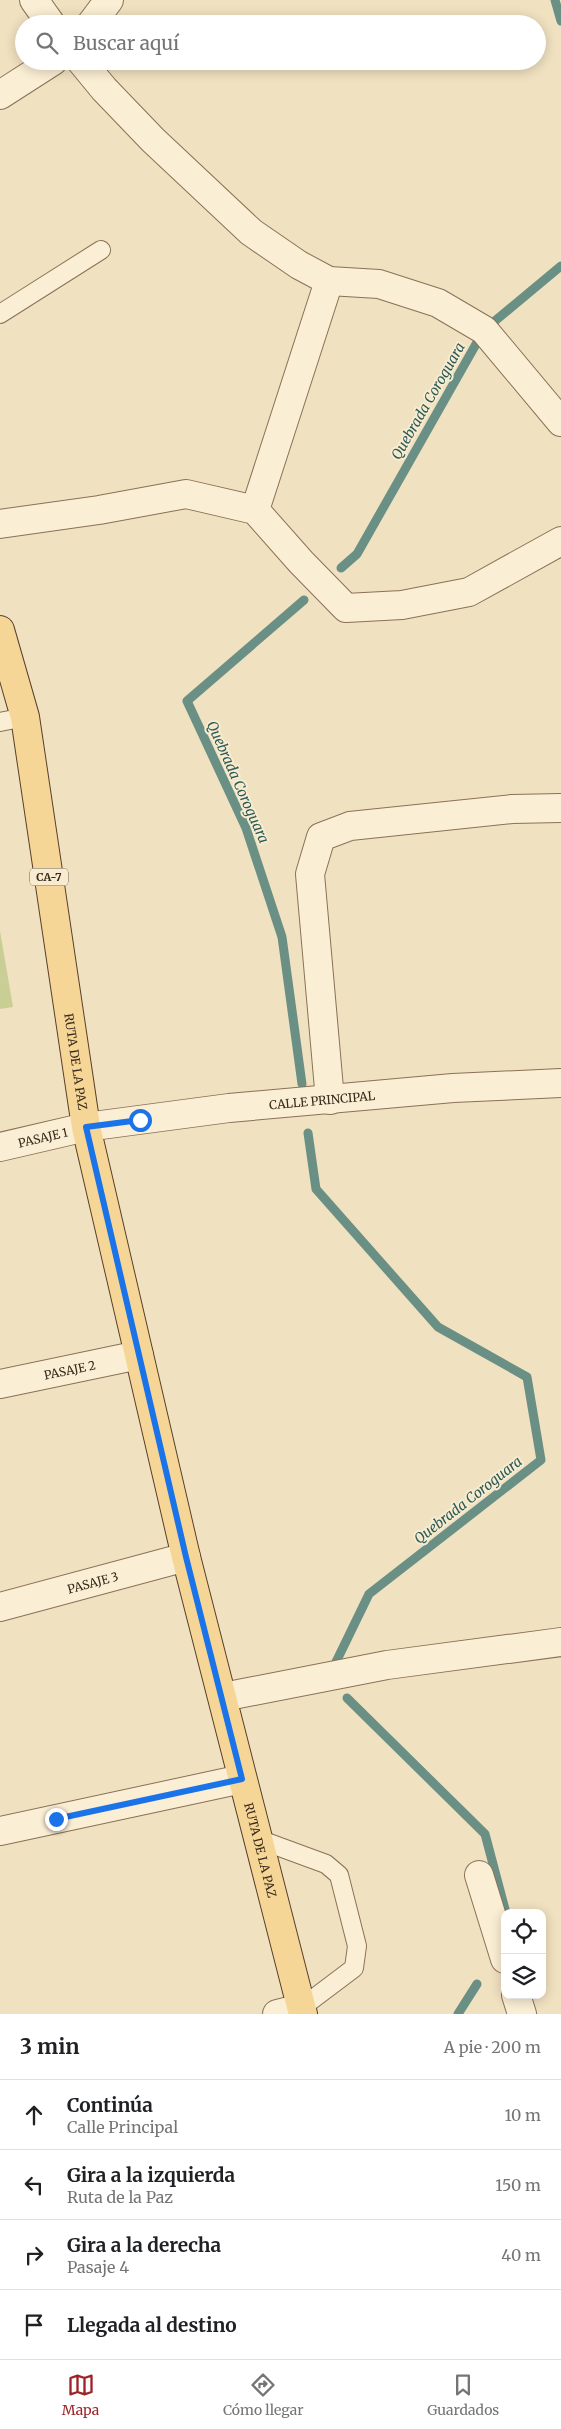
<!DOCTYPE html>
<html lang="es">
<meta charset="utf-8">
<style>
:root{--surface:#fff;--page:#f2f2f2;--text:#202124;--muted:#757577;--line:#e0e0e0;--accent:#9c2427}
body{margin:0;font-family:Merriweather,serif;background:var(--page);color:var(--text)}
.controls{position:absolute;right:15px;bottom:15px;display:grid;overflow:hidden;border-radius:10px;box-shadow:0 2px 12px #0003}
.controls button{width:45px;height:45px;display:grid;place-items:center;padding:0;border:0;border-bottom:1px solid var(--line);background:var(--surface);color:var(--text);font:25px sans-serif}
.stop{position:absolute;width:15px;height:15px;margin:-11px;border:4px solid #1a73e8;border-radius:50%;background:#fff}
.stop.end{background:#1a73e8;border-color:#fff;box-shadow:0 1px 5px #0008}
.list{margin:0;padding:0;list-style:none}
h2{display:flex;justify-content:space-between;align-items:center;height:65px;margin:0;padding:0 20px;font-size:21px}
h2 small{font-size:16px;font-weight:400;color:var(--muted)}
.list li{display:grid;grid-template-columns:32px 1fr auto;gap:15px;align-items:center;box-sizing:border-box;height:70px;padding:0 20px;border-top:1px solid var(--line)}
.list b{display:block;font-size:19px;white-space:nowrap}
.list p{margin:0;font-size:16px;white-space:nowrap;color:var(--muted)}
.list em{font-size:16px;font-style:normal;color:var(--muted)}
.icon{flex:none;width:28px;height:28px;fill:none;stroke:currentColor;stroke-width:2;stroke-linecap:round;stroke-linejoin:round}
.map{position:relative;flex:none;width:561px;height:2014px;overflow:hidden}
.search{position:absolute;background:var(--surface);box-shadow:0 2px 12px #0003;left:15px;right:15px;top:15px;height:55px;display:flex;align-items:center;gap:12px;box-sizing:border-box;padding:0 18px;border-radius:28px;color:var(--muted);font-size:19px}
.sheet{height:345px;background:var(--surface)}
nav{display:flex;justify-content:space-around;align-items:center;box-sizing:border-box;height:70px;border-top:1px solid var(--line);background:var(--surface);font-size:14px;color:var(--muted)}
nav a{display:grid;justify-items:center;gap:2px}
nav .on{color:var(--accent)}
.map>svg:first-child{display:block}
</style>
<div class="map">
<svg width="561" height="2014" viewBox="0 0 561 2014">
<rect width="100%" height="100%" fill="#f0e1c0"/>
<polygon fill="#c9cf94" points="0,931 13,1007 0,1009"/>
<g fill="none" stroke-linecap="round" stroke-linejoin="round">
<g stroke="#6a9086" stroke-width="9">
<polyline points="555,0 561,21"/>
<polyline points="341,568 357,554 484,330 561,266"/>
<polyline points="302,1084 282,937 246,828 187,701 304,600"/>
<polyline points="308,1133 316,1189 438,1327 527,1377 541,1460 369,1594 336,1662"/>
<polyline points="347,1698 485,1834 506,1913"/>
<polyline points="458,2014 477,1984"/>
</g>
<defs>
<g id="lane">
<polyline points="0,314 101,250"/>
<polyline points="0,722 25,717"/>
<polyline points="258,1839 326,1864 339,1875 357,1946 354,1968 301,2008"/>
</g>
<g id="street">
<polyline points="34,0 51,24"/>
<polyline points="91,24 109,0"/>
<polyline points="81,61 104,89 153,140 251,232 299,265 329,281 379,284 438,303 484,330 561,422"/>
<polyline points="0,95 53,61"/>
<polyline points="255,510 329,281"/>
<polyline points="0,524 99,510 186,494 255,510 301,562 346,608 402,605 469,592 561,541"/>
<polyline points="330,1100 310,874 321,837 350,826 512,809 561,808"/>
<path id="s1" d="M0 1147 86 1127 229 1108 453 1088 561 1083"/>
<path id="s2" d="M0 1384 139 1355"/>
<path id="s3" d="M0 1607 186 1557"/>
<polyline points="223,1697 387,1665 561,1642"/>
<polyline points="0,1831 242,1779"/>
<polyline points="479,1875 505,1959"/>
<polyline points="516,1995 522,2014"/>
<polyline points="277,2014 301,2008"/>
</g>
<g id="primary">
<path id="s4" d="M0 630 25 717 86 1127 186 1557 303 2014"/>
</g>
</defs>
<use href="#lane" stroke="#8a7157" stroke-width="20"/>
<use href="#street" stroke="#8a7157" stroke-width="30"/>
<use href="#primary" stroke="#583f2c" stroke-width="30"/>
<use href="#lane" stroke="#faeed4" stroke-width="18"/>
<use href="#street" stroke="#faeed4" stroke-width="28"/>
<use href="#primary" stroke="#f6d696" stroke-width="28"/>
</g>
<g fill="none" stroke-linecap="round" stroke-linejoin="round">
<polyline stroke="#1a73e8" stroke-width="6" points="56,1819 242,1779 186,1557 86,1127 140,1120"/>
</g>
<g text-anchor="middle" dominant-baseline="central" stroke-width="4" stroke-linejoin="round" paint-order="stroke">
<rect fill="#f7ebd0" stroke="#726452" stroke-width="1" x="30" y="868.5" width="38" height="17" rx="4"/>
<g font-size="11" font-weight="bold" fill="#392a1c">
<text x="49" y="877">CA-7</text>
</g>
<g font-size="12" fill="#392a1c" stroke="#f7ebd0">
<text stroke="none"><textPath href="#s4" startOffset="439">RUTA DE LA PAZ</textPath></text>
<text stroke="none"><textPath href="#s1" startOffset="326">CALLE PRINCIPAL</textPath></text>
<text stroke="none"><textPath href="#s1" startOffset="44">PASAJE 1</textPath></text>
<text stroke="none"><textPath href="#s2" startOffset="71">PASAJE 2</textPath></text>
<text stroke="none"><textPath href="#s3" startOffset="96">PASAJE 3</textPath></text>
<text stroke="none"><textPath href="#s4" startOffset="1249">RUTA DE LA PAZ</textPath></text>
</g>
<g font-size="14" font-style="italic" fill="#2b5a56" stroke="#f7ebd0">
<text transform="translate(428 401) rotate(-60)">Quebrada Coroguara</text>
<text transform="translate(238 782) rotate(66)">Quebrada Coroguara</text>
<text transform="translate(468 1500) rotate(-38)">Quebrada Coroguara</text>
</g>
</g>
</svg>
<div class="controls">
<button><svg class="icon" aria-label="locate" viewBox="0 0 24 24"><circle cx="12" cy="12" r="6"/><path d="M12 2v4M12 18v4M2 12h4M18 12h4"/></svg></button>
<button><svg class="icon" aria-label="layers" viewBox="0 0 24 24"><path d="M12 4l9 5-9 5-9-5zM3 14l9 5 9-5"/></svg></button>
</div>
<div class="stop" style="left:140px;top:1120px"></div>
<div class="stop end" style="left:56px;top:1819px"></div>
<div class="search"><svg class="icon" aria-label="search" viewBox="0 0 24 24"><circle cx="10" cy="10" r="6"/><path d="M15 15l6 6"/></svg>Buscar aquí</div>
</div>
<section class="sheet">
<h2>3 min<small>A pie · 200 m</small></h2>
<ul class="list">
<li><svg class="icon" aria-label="ahead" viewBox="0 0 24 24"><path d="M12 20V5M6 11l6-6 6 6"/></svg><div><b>Continúa</b><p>Calle Principal</p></div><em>10 m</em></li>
<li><svg class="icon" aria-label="left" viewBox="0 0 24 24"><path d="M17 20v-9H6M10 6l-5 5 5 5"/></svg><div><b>Gira a la izquierda</b><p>Ruta de la Paz</p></div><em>150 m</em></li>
<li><svg class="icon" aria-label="right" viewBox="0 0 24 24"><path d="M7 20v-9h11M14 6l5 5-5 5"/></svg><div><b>Gira a la derecha</b><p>Pasaje 4</p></div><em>40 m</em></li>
<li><svg class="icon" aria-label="arrive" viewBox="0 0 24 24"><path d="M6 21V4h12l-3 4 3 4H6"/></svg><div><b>Llegada al destino</b></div></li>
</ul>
</section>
<nav>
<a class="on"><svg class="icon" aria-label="map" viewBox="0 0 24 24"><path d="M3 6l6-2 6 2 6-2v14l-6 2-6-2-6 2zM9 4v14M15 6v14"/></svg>Mapa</a>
<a><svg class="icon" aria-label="directions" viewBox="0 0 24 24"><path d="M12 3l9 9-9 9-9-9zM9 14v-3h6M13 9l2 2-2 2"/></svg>Cómo llegar</a>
<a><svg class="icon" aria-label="saved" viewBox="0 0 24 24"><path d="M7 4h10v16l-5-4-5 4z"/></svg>Guardados</a>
</nav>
